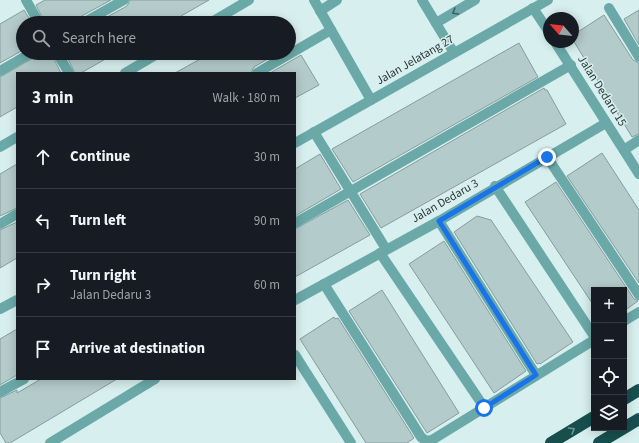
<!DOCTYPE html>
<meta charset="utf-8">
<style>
:root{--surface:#171b24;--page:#242831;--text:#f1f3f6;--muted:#9ea1a6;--line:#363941}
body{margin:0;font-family:"Source Sans 3",sans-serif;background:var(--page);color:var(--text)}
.controls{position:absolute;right:12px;bottom:12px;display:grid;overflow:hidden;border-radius:0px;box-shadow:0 2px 10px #0003}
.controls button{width:36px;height:36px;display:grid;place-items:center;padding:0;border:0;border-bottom:1px solid var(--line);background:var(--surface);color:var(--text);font:20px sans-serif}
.compass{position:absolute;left:543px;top:12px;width:36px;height:36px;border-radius:50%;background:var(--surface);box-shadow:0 2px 10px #0003;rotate:298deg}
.stop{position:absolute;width:12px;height:12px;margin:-9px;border:3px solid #1a73e8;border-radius:50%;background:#fff}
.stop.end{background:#1a73e8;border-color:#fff;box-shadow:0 1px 4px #0008}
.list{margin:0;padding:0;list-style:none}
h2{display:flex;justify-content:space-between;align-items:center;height:52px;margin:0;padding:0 16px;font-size:17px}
h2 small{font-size:13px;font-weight:400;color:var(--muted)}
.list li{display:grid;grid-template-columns:26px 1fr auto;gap:12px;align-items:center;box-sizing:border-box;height:64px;padding:0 16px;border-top:1px solid var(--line)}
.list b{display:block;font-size:15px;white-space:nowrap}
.list p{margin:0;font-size:13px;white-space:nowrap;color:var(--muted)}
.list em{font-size:13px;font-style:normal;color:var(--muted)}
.icon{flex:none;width:22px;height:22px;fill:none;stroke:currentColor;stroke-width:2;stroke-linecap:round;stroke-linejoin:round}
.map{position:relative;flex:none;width:639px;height:443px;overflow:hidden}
.search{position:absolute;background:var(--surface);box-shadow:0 2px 10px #0003;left:16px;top:16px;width:280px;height:44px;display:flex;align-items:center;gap:10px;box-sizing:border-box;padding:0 14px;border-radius:22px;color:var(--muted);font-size:15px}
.panel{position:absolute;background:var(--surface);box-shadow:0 2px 10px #0003;left:16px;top:72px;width:280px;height:308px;border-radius:0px}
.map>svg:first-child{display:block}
</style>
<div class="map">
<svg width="639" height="443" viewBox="0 0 639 443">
<rect width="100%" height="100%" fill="#d7efee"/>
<g fill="#b4cbcb" stroke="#879d9c">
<polygon points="45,0 111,0 80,17 77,23 45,23 36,5"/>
<polygon points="130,0 209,0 169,23 96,23 127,6"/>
<polygon points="24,10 32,23 23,23 23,50 0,63 0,24"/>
<polygon points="639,10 639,45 624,19"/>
<polygon points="604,15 633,60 639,63 639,134 632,137 573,40 573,35"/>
<polygon points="289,33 295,43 289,47"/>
<polygon points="519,43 538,77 353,182 332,149"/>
<polygon points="42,53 51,53 61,73 17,73 17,107 0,117 0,77"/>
<polygon points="65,53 116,53 81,73 75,73"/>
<polygon points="211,53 278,53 254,67 251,73 175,73"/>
<polygon points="301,55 319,85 295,98 295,73 270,73"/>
<polygon points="544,88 545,90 547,90 566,124 381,228 360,194"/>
<polygon points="602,153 639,210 639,283 567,176"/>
<polygon points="320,154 341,189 295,216 295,169"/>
<polygon points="17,164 17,208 0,216 0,174"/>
<polygon points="556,182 634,299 638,301 624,311 624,290 594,290 594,306 525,202"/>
<polygon points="348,200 370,235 295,277 295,229"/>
<polygon points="477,216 491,220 573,342 540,364 539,363 537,364 454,232"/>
<polygon points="17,222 17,258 0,268 0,230"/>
<polygon points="444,241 526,371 494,393 409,264"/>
<polygon points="382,290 459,413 427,433 349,311"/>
<polygon points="334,317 335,319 338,318 414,438 407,443 366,443 300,339"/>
<polygon points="17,329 17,375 0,385 0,339"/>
<polygon points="41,379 117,379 10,443 6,443 0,433 0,398 17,390 17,393"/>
</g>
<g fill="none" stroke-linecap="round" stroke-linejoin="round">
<g stroke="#6aa9a8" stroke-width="10">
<polyline points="26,0 39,23"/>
<polyline points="314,0 371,100"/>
<polyline points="422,0 454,53"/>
<polyline points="533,8 549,32"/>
<polyline points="609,8 639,57"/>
<polyline points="320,11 337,0"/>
<polyline points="83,23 124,0"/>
<polyline points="210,23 249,0"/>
<polyline points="436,23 475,0"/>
<polyline points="555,42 639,174"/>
<polyline points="57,53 69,73"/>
<polyline points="0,71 31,53"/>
<polyline points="125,73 159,53"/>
<polyline points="257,73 331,30"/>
<polyline points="314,132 386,249"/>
<polyline points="295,143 548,0"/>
<polyline points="0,147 17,137"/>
<polyline points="624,150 639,140"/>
<polyline points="547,157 639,295"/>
<polyline points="495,186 594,336"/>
<polyline points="439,221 536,375"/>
<polyline points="295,223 571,65"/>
<polyline points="0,224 17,214"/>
<polyline points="380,253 484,407"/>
<polyline points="324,284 421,437 426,441 432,440 594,340"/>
<polyline points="295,300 439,221 606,123"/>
<polyline points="0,309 17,300"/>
<polyline points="624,321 639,312"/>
<polyline points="295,355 351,443"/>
<polyline points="0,392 24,379"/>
<polyline points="50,443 155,379"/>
</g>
<g stroke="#174f4f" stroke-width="12">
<polyline points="624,399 639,390"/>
<polyline points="551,443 594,417"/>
<polyline points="599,443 639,419"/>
</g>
</g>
<defs><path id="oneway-chevron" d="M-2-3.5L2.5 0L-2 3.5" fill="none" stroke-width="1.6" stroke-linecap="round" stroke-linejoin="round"/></defs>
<use stroke="#425e5d" href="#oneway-chevron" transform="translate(455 12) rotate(149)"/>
<use stroke="#6d9797" href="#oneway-chevron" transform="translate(572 430) rotate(-31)"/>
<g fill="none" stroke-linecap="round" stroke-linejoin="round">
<polyline stroke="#1a73e8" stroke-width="5" points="484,408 536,375 439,221 547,157"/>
</g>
<g text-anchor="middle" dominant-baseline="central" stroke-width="3" stroke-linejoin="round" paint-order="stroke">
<g font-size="12" fill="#2c3635" stroke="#d7efee">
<text transform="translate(415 60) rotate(-30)">Jalan Jelatang 27</text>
<text transform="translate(602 91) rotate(58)">Jalan Dedaru 15</text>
<text transform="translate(445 201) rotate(-30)">Jalan Dedaru 3</text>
</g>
</g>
</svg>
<div class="controls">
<button>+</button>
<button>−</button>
<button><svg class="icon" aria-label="locate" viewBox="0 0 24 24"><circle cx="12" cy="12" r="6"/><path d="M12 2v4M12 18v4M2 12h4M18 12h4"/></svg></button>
<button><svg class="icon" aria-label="layers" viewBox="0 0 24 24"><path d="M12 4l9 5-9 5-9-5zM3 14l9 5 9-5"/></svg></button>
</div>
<svg class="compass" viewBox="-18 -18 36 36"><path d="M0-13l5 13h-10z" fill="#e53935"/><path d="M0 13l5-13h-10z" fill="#9ea1a6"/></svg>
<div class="stop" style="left:484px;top:408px"></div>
<div class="stop end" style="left:547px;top:157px"></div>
<div class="search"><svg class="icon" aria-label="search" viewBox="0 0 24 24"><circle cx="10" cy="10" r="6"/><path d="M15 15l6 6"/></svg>Search here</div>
<section class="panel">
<h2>3 min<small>Walk · 180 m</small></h2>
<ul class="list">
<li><svg class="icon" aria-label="ahead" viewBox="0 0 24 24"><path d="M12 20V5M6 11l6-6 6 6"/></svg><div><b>Continue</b></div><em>30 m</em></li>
<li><svg class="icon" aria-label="left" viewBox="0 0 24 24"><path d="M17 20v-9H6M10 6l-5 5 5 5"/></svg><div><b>Turn left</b></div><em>90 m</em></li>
<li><svg class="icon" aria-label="right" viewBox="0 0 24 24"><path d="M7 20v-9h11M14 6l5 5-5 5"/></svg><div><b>Turn right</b><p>Jalan Dedaru 3</p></div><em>60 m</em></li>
<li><svg class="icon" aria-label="arrive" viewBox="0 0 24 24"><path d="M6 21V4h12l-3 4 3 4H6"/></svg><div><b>Arrive at destination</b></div></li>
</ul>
</section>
</div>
